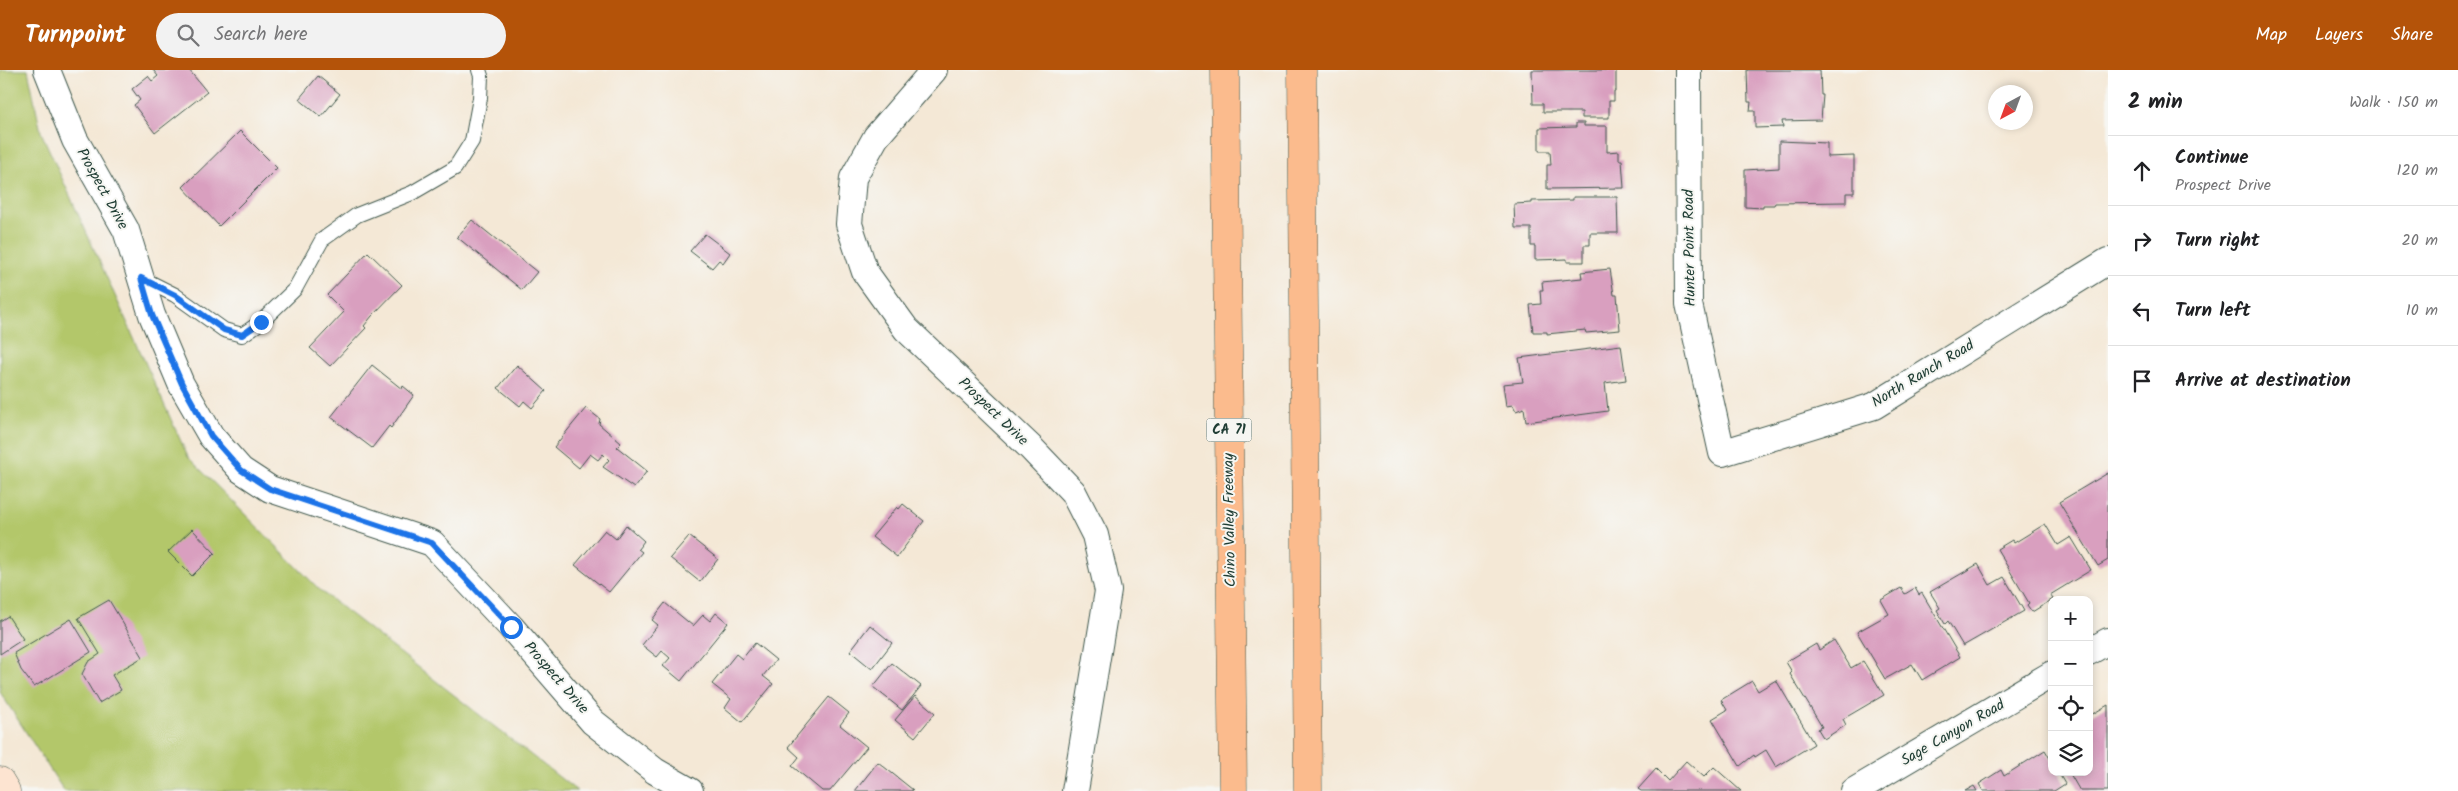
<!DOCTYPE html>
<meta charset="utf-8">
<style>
:root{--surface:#fff;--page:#f2f2f2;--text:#202124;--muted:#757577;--line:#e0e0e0;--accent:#b45309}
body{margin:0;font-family:Kalam,sans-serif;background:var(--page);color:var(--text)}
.controls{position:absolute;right:15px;bottom:15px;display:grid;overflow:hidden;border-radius:10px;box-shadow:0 2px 8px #0003}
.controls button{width:45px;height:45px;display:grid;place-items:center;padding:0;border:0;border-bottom:1px solid var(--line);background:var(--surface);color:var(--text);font:25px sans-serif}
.compass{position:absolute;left:1988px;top:15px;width:45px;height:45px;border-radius:50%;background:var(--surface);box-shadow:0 2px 8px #0003;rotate:221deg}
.stop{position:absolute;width:15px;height:15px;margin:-11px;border:4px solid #1a73e8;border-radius:50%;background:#fff}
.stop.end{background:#1a73e8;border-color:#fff;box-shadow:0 1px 5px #0008}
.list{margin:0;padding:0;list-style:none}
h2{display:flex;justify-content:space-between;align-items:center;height:65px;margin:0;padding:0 20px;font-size:21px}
h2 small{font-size:16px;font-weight:400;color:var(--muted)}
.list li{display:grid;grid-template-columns:32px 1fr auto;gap:15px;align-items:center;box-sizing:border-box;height:70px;padding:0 20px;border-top:1px solid var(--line)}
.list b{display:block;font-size:19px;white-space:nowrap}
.list p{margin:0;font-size:16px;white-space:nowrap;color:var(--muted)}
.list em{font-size:16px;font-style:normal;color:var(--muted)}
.icon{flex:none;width:28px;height:28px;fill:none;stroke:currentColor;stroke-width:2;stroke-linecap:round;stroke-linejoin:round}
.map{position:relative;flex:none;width:2108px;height:721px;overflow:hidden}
header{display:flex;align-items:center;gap:30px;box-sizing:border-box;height:70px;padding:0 25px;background:var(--accent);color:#fff}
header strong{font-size:24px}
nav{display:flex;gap:28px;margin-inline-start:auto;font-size:18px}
.search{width:350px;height:45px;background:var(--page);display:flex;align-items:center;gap:12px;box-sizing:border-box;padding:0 18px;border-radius:28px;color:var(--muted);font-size:19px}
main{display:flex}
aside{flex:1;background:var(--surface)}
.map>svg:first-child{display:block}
</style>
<header>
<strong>Turnpoint</strong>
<div class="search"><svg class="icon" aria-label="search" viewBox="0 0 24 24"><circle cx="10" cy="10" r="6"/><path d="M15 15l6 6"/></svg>Search here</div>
<nav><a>Map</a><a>Layers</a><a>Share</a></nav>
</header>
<main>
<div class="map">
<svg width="2108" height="721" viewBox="0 0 2108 721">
<rect width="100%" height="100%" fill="#f6f6f2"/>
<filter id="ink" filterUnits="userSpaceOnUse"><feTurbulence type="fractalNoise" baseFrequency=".02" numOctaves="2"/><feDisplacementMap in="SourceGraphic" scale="10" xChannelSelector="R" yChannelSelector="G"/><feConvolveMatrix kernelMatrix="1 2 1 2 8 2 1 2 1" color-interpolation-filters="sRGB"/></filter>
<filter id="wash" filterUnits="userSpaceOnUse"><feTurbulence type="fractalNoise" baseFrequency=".0096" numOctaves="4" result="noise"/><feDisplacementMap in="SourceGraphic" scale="20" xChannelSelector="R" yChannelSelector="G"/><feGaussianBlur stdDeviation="1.12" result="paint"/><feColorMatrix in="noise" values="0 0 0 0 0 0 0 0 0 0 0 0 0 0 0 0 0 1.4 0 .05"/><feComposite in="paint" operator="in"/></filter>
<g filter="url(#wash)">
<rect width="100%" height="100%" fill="#f4e8d6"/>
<polygon fill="#b3c76b" stroke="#698250" points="0,0 28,0 41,62 188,387 322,522 577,721 64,721 0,622"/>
<g id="blocks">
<g fill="#d99fbf">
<polygon points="153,0 189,0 207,22 155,63 134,35 140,30 132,19 148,6 152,11 158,6"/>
<polygon points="1532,0 1616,0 1616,21 1614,21 1614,31 1609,31 1609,48 1582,48 1582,42 1543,42 1543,34 1533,34"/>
<polygon points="1747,0 1820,0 1821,25 1823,25 1821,50 1782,51 1783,57 1755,58 1755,41 1750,41 1751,32 1748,32"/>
<polygon points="318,6 340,24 321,47 299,29"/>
<polygon points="1576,53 1584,53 1584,56 1607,56 1607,82 1619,81 1619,90 1622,90 1624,118 1547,119 1547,95 1551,95 1550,81 1539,81 1539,58 1576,57"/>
<polygon points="240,61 277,98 219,156 183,117"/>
<polygon points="1779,71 1827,73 1827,87 1854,86 1854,123 1846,123 1846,132 1775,133 1774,135 1763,135 1763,138 1745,137 1745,100 1779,98"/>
<polygon points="1573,127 1617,127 1618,163 1590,163 1590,175 1584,175 1584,192 1567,192 1567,189 1535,190 1535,176 1531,176 1531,158 1515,158 1514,134 1532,133 1532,131 1573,130"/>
<polygon points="472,150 537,202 522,220 457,167"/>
<polygon points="705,164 730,183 723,193 719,190 712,198 690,181"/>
<polygon points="368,182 402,215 372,246 364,256 366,258 330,296 310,278 344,242 327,225"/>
<polygon points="1610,199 1614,225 1617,225 1620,260 1586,263 1585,260 1547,264 1547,262 1533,262 1530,235 1541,234 1540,220 1543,220 1542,212 1582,208 1581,202"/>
<polygon points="1621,275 1626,310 1605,313 1608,341 1526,352 1524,338 1516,341 1513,335 1506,336 1503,314 1523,312 1519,288"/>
<polygon points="372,295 402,319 403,316 414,325 391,358 389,356 372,378 331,347"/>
<polygon points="517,295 546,321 532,338 524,331 520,336 498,318"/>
<polygon points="586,338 600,349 599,354 621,373 617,377 647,401 634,418 603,397 609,390 603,384 598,390 590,384 579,398 554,377"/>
<polygon points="2108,403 2108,490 2098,496 2059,432"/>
<polygon points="903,434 924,451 897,487 872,467 897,437 899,439"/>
<polygon points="2045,454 2058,475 2071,467 2091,500 2050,525 2053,529 2032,542 2027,535 2029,533 1997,479 2012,470 2014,473"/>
<polygon points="626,455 644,471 638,479 642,482 609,522 575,495 605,460 616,469"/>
<polygon points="192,459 215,483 192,506 168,482"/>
<polygon points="689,466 718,489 700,512 670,488"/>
<polygon points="1978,494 1990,515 2004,507 2024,541 1963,576 1948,551 1945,554 1937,540 1940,538 1930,522"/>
<polygon points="1901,518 1905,524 1915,518 1919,525 1922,523 1960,587 1922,610 1912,594 1885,609 1857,562 1889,544 1881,530"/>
<polygon points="109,530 143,587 112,605 121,620 99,633 82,604 88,592 100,584 78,548"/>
<polygon points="665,533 693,556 703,545 710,551 716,543 728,553 681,611 663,596 670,588 662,581 657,587 642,575 658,555 652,550"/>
<polygon points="8,546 23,569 0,584 0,551"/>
<polygon points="71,549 91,582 34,617 21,600 14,583"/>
<polygon points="870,555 892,573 872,599 850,581"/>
<polygon points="1834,570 1851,598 1863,591 1884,625 1843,649 1846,655 1824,669 1818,659 1822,657 1790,604 1792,602 1786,592 1816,574 1819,580"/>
<polygon points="755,573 776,590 763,606 773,614 742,652 725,638 731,629 712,614 736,584 742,589"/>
<polygon points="892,593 921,616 902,640 873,617"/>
<polygon points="1776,610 1814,674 1776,697 1766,680 1755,687 1754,685 1740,696 1712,649 1727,640 1721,630 1752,611 1758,621"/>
<polygon points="915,626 935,643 915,667 895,650"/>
<polygon points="829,627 849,643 840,655 867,677 830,721 822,721 792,696 799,687 788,677"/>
<polygon points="2108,635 2108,721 2080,721 2069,702 2089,702 2089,646"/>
<polygon points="2045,680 2052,692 2052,702 2058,702 2065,714 2054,721 1983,721 1979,714 2001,700 2004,706"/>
<polygon points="1686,691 1704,707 1714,697 1741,721 1641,721 1638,719 1656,699 1668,711"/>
<polygon points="878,692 913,720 911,721 855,721"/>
<polygon points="1974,716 1977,721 1965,721"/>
</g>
</g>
</g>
<g filter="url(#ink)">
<use href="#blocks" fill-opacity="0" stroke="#3f574c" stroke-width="1"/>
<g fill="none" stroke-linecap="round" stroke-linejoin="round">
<defs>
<polyline id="lane" points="141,208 175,225 224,260 242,265 261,252 295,219 322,170 357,145 412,123 455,98 472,71 480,28 481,6 479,0"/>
<g id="street">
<polyline points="47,0 75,70 126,160 152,245 181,314 211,366 241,400 270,419 432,473 511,557 593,652 655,701 690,721"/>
<polyline points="934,0 876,67 853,108 849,154 865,202 906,259 1031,378 1073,422 1095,465 1108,521 1075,721"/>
<polyline points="1688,0 1689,234 1722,383 1874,336 2108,191"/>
<polyline points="2089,582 2108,571"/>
<polyline points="1854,721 2052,604"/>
</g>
<polyline id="secondary" points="0,711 6,721"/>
<g id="highway">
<polyline points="1225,0 1233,721"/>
<polyline points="1302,0 1308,721"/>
</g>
</defs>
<use href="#lane" stroke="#3f574c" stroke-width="16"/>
<use href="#street" stroke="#3f574c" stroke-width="28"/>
<use href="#secondary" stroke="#3f574c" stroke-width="29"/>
<use href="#highway" stroke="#3f574c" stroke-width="29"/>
<use href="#lane" stroke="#fff" stroke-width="14"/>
<use href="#street" stroke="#fff" stroke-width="26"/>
<use href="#secondary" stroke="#fde4d1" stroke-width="28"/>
<use href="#highway" stroke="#fbbb8d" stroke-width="28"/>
</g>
</g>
<g fill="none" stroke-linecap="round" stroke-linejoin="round" filter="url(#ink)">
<polyline stroke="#1a73e8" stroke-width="6" points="261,252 242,265 224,260 175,225 141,208 152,245 182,314 211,366 241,400 270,419 432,473 511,557"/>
</g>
<g text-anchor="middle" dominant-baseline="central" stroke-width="4" stroke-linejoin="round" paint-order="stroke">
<rect fill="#f6f6f2" stroke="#60746d" stroke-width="1" x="1206.5" y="348.5" width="45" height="23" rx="4"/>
<g font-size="14" font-weight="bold" fill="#1f3d34">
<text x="1229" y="360">CA 71</text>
</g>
<g font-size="15" fill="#1f3d34" stroke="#f6f6f2">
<text transform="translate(102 119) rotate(61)">Prospect Drive</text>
<text transform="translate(1690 178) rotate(-91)">Hunter Point Road</text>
<text transform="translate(1923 304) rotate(-31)">North Ranch Road</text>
<text transform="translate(993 342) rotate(44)">Prospect Drive</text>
<text transform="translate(1230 450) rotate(-91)">Chino Valley Freeway</text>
<text transform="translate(556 608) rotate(49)">Prospect Drive</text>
<text transform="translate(1953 663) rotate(-30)">Sage Canyon Road</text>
</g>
</g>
</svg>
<div class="controls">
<button>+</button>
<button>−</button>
<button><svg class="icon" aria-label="locate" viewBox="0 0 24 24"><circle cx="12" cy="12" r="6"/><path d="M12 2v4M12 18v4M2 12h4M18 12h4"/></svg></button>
<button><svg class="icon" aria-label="layers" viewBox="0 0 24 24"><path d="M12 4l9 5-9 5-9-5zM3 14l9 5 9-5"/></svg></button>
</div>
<svg class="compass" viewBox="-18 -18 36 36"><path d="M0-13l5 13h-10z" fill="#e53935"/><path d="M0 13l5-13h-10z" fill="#757577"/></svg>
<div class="stop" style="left:511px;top:557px"></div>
<div class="stop end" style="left:261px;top:252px"></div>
</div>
<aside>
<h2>2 min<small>Walk · 150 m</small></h2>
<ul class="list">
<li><svg class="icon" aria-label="ahead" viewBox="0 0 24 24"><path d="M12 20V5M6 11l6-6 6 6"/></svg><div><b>Continue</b><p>Prospect Drive</p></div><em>120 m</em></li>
<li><svg class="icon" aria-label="right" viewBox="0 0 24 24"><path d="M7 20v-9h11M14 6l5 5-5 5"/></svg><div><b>Turn right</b></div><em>20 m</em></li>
<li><svg class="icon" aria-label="left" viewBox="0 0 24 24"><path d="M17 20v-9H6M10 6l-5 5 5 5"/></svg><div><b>Turn left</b></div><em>10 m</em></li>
<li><svg class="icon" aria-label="arrive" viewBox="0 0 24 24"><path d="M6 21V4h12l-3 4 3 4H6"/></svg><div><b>Arrive at destination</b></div></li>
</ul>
</aside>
</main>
